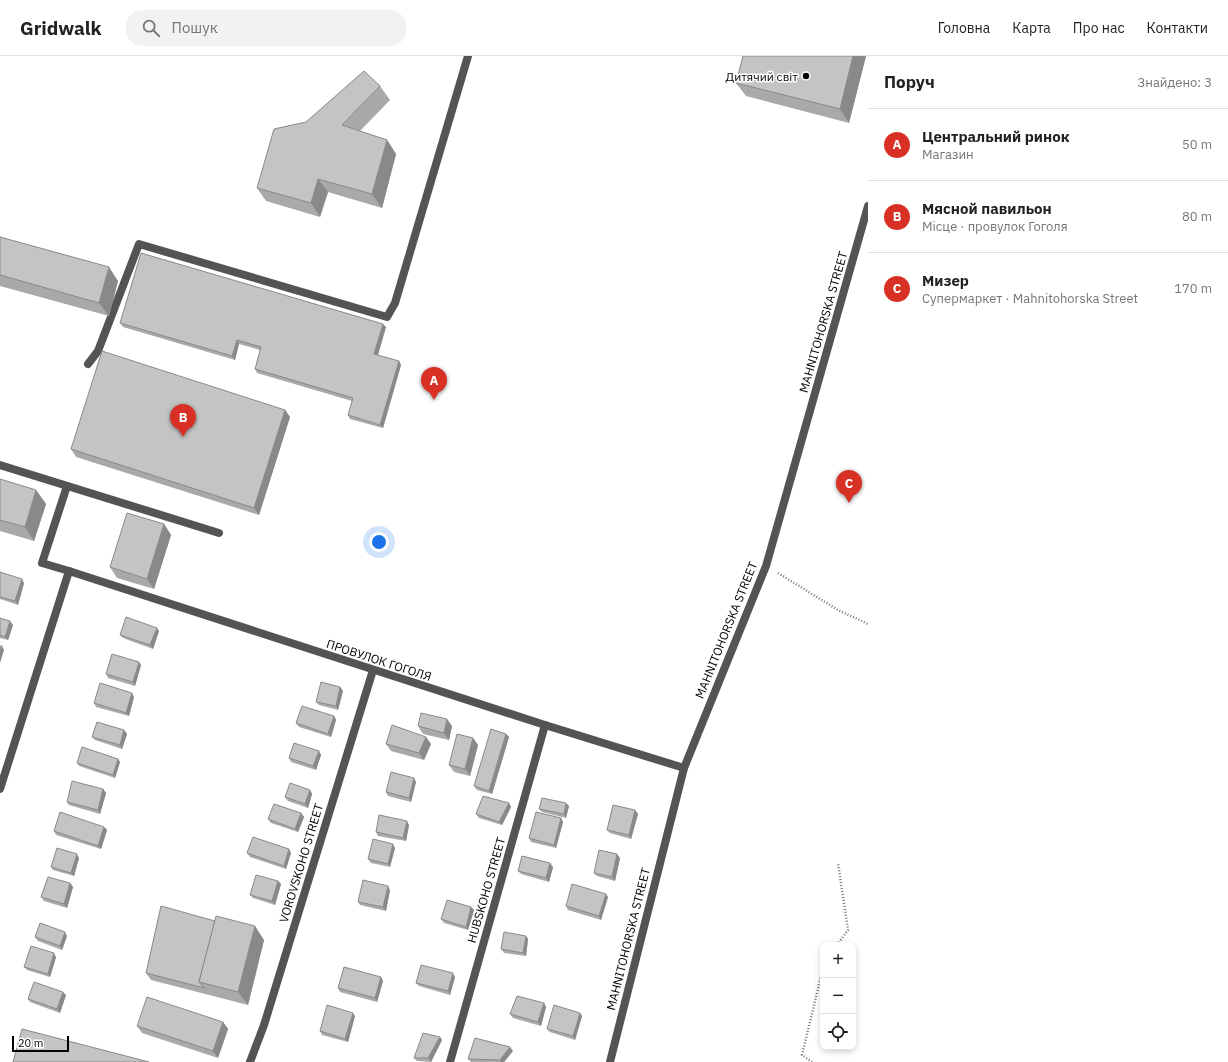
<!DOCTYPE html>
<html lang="uk">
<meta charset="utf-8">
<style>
:root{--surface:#fff;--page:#f2f2f2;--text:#222;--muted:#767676;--line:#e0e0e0;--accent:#d93025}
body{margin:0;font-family:"IBM Plex Sans",sans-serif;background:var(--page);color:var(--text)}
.controls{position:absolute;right:12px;bottom:12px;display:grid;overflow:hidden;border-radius:8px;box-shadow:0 2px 6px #0003}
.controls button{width:36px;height:36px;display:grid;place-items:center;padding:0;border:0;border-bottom:1px solid var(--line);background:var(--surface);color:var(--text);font:20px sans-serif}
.scale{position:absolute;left:12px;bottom:10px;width:57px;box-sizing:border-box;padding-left:4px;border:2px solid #000;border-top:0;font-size:11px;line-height:14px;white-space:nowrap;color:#000;-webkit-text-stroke:3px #fff;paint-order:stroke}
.you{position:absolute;left:379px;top:486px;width:14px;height:14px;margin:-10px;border:3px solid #fff;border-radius:50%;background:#1a73e8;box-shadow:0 0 0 6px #1a73e833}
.badge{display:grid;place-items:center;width:26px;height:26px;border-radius:50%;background:var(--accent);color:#fff;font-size:13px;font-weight:700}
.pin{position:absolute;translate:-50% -33px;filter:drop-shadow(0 1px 2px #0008)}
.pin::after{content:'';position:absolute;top:21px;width:14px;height:12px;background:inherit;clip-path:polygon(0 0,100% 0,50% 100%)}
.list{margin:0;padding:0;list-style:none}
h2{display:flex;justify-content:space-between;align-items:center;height:52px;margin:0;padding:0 16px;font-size:17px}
h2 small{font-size:13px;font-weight:400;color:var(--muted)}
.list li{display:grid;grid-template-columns:26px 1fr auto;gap:12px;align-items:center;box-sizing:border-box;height:72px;padding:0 16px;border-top:1px solid var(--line)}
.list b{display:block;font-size:15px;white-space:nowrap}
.list p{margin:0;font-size:13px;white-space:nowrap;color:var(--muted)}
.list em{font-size:13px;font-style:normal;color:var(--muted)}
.icon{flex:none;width:22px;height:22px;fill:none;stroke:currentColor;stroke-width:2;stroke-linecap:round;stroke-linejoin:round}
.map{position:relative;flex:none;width:868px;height:1006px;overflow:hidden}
header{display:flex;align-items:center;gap:24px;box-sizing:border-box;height:56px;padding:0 20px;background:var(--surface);border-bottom:1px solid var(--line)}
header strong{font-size:19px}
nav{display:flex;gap:22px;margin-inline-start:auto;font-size:14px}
.search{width:280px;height:36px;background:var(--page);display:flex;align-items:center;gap:10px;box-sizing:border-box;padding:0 14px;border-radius:16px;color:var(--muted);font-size:15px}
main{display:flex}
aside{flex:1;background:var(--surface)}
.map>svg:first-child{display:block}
</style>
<header>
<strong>Gridwalk</strong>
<div class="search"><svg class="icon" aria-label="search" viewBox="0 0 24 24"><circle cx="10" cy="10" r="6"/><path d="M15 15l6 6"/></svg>Пошук</div>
<nav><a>Головна</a><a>Карта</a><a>Про нас</a><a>Контакти</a></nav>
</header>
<main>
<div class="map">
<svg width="868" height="1006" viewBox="0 0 868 1006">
<rect width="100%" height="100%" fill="#fff"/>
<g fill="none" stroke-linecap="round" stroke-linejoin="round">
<g stroke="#767676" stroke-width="2.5" stroke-dasharray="1 2" stroke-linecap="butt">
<polyline points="778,517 838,554 868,568"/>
<polyline points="837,889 848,874 838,807"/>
<polyline points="812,1006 802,999 823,912"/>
</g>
<g stroke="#545454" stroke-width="8">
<polyline points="88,308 98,295 139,188 387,261 395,247 468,0"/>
<polyline points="0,409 219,477"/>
<polyline points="67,430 42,507 69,515"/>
</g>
<g stroke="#545454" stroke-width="8">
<polyline points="0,733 69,515 545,669 684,712"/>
<polyline points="250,1006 264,969 373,614"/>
<polyline points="450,1006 545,669"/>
<polyline points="610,1006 684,712 766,510 868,150"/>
</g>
</g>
<g fill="#a9a9a9">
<polygon points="743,0 866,0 849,67 746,40 736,27"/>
<polygon points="380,30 390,44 360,75 387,84 396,98 382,152 328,136 320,161 266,145 257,132 306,66"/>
<polygon points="0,181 118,225 109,260 0,230"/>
<polygon points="120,267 386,271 378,299 399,305 401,309 383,372 350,363 348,359 352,345 257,317 255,313 260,294 239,288 235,304 123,271"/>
<polygon points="285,354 290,361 259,459 76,401 71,393"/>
<polygon points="0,423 36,434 46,448 34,485 0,475"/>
<polygon points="164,468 171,479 154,533 117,522 110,511"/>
<polygon points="0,516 24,527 18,549 0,543"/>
<polygon points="0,562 13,569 8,584 0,582"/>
<polygon points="159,575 153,593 123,582 120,579"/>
<polygon points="141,609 135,630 108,622 106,618"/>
<polygon points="340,631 343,635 338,654 319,649 316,646"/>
<polygon points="134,641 129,660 96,651 94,647"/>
<polygon points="334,660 336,664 331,681 299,671 296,667"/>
<polygon points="418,670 452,670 449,684 423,678"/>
<polygon points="124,674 127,678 122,693 95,684 92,681"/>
<polygon points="506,678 509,681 492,738 477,734 474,730"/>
<polygon points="426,681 431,688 424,704 391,695 386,688"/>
<polygon points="473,682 478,689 470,720 454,716 449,709"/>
<polygon points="319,695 321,699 316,714 291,706 289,702"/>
<polygon points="118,703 120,706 115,722 79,710 77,707"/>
<polygon points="416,726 411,746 388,740 386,736"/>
<polygon points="103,733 106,737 100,758 69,749 67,746"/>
<polygon points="310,734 312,738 308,752 288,745 285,741"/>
<polygon points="509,747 511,751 502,769 479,762 476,758"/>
<polygon points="569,750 566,762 542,756 539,753"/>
<polygon points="635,754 638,758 631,783 610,777 607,774"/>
<polygon points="301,757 304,761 298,776 271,767 268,763"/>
<polygon points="561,762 563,766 556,792 531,786 529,782"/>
<polygon points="409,769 406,785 378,780 376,776"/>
<polygon points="104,771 107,774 101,793 56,779 54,775"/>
<polygon points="395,792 390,811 371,807 368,803"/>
<polygon points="247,797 291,797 286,813 250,801"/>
<polygon points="79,802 74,820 53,814 51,811"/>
<polygon points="620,802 615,825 597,820 594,817"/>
<polygon points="553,811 549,826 521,818 518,815"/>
<polygon points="278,825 281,828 275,849 253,842 250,839"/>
<polygon points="70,827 73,831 67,852 44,845 41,841"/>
<polygon points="390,834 386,855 360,849 358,846"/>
<polygon points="608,841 601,864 568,854 566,850"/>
<polygon points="471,851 474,854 468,874 444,867 441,863"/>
<polygon points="67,880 62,894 38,885 35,881"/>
<polygon points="526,880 528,883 526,900 504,897 501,893"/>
<polygon points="264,884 248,949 151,924 146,917"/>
<polygon points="56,901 50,921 27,914 24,911"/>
<polygon points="381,921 383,925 377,946 340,936 338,932"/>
<polygon points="455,921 450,939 419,930 416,927"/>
<polygon points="66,939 60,957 30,946 28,943"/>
<polygon points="544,947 546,951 541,970 513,962 510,958"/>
<polygon points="580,957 582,960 575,984 550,976 547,973"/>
<polygon points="355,960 348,986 322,979 320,975"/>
<polygon points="223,966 228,973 218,1002 142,977 137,970"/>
<polygon points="440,981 442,984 431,1006 417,1005 414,1002"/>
<polygon points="513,995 504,1006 471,1006 468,1003"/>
</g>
<g fill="#898989">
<polygon points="853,0 866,0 849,67 840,53"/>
<polygon points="387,84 396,98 382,152 372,138"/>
<polygon points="318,123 328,136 320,161 311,147"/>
<polygon points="109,211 118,225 109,260 99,247"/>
<polygon points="383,268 386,271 377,302 374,298"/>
<polygon points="237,284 239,288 235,304 232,300"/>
<polygon points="399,305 401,309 383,372 380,369"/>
<polygon points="285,354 290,361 259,459 254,452"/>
<polygon points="36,434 46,448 34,485 25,471"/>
<polygon points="164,468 171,479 154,533 147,523"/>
<polygon points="22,523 24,527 18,549 15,545"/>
<polygon points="10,565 13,569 8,584 5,581"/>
<polygon points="157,572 159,575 153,593 150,589"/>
<polygon points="2,590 4,594 0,607 0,596"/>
<polygon points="139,606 141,609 135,630 133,626"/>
<polygon points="340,631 343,635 338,654 336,650"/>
<polygon points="132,637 134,641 129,660 126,657"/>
<polygon points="334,660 336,664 331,681 328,678"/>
<polygon points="447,663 452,670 449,684 444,677"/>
<polygon points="124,674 127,678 122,693 120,689"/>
<polygon points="506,678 509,681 492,738 489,735"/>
<polygon points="426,681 431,688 424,704 419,697"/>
<polygon points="473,682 478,689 470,720 465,713"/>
<polygon points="319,695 321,699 316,714 313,710"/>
<polygon points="118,703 120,706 115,722 113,719"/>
<polygon points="414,722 416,726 411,746 409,742"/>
<polygon points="103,733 106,737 100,758 98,754"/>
<polygon points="310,734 312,738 308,752 305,748"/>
<polygon points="509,747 511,751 502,769 499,766"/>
<polygon points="566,747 569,750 566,762 564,758"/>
<polygon points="635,754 638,758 631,783 629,779"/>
<polygon points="301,757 304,761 298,776 295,773"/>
<polygon points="561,762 563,766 556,792 554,789"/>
<polygon points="407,765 409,769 406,785 403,782"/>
<polygon points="104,771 107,774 101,793 98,790"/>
<polygon points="393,788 395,792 390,811 388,808"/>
<polygon points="289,793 291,797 286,813 284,810"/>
<polygon points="77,798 79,802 74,820 71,817"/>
<polygon points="617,798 620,802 615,825 612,821"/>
<polygon points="550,807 553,811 549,826 546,822"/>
<polygon points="278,825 281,828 275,849 272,845"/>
<polygon points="70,827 73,831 67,852 64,848"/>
<polygon points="388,830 390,834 386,855 383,851"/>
<polygon points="606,838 608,841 601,864 599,860"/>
<polygon points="471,851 474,854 468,874 466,871"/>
<polygon points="255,870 264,884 248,949 238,936"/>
<polygon points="65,876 67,880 62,894 60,890"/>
<polygon points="526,880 528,883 526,900 523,897"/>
<polygon points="54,897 56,901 50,921 48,918"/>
<polygon points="453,917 455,921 450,939 448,935"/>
<polygon points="381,921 383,925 377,946 375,942"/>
<polygon points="63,936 66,939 60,957 57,953"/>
<polygon points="544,947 546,951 541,970 538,966"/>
<polygon points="353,957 355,960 348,986 345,983"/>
<polygon points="580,957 582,960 575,984 573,980"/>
<polygon points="223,966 228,973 218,1002 213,995"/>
<polygon points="440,981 442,984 431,1006 428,1002"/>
<polygon points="510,991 513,995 504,1006 501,1006 500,1004"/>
</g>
<g fill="#c4c4c4" stroke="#898989">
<polygon points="743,0 853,0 840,53 736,27"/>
<polygon points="364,15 380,30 342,69 387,84 372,138 318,123 311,147 257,132 274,73 306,66"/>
<polygon points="0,181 109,211 99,247 0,219"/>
<polygon points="141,197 383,268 374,298 399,305 380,369 348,359 353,342 255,313 261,291 237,284 232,300 120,267"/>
<polygon points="102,295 285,354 254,452 71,393"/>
<polygon points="0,423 36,434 25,471 0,464"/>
<polygon points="127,457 164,468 147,523 110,511"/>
<polygon points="0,516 22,523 15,545 0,541"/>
<polygon points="126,561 157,572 150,589 120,579"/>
<polygon points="0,562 10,565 5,581 0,579"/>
<polygon points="0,590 2,590 0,596"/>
<polygon points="112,598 139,606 133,626 106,618"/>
<polygon points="321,626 340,631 336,650 316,646"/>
<polygon points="100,627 132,637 126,657 94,647"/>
<polygon points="302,650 334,660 328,678 296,667"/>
<polygon points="421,657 447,663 444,677 418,670"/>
<polygon points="97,666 124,674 120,689 92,681"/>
<polygon points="392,669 426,681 419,697 386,688"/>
<polygon points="491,673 506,678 489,735 474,730"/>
<polygon points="457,678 473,682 465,713 449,709"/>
<polygon points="294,687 319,695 313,710 289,702"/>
<polygon points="82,691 118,703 113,719 77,707"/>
<polygon points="391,716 414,722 409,742 386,736"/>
<polygon points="72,725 103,733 98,754 67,746"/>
<polygon points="290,727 310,734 305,748 285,741"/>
<polygon points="483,740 509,747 499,766 476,758"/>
<polygon points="542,742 566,747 564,758 539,753"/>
<polygon points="274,748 301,757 295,773 268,763"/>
<polygon points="613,749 635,754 629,779 607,774"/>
<polygon points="60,756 104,771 98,790 54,775"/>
<polygon points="536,756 561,762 554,789 529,782"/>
<polygon points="379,759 407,765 403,782 376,776"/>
<polygon points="253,781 289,793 284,810 247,797"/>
<polygon points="373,783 393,788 388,808 368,803"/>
<polygon points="57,792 77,798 71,817 51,811"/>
<polygon points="599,794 617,798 612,821 594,817"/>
<polygon points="522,800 550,807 546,822 518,815"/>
<polygon points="256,819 278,825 272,845 250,839"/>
<polygon points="48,821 70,827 64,848 41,841"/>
<polygon points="363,824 388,830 383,851 358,846"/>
<polygon points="572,828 606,838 599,860 566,850"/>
<polygon points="447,844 471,851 466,871 441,863"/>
<polygon points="161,850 215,865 199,926 204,932 146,917"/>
<polygon points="216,860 255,870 238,936 199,926"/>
<polygon points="40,867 65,876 60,890 35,881"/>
<polygon points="504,876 526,880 523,897 501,893"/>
<polygon points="31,890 54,897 48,918 24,911"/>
<polygon points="421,909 453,917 448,935 416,927"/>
<polygon points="344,911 381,921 375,942 338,932"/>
<polygon points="34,926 63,936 57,953 28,943"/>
<polygon points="517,940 544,947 538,966 510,958"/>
<polygon points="147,941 223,966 213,995 137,970"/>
<polygon points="327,949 353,957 345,983 320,975"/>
<polygon points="554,949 580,957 573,980 547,973"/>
<polygon points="22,973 149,1006 13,1006"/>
<polygon points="423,977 440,981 428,1002 414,1002"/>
<polygon points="475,982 510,991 500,1004 468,1003"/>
</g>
<circle fill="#000" stroke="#fff" stroke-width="1.5" cx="806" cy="20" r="4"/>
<g text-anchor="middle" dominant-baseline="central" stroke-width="3" stroke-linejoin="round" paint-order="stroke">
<g font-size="12" fill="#000" stroke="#fff" text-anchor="end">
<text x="798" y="20">Дитячий світ</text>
</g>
<g font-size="12" fill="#000" stroke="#fff">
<text transform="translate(823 266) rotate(-74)">MAHNITOHORSKA STREET</text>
<text transform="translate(726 574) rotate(-68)">MAHNITOHORSKA STREET</text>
<text transform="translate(379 604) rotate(18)">ПРОВУЛОК ГОГОЛЯ</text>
<text transform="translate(301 807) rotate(-73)">VOROVSKOHO STREET</text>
<text transform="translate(486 834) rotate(-74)">HUBSKOHO STREET</text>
<text transform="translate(628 883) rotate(-76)">MAHNITOHORSKA STREET</text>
</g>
</g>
</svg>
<div class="controls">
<button>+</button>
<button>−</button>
<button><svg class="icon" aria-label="locate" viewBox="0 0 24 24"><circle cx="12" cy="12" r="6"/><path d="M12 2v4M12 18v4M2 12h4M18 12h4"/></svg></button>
</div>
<div class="scale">20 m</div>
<div class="you"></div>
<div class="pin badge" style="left:434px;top:344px">A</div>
<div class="pin badge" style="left:183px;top:381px">B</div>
<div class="pin badge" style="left:849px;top:447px">C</div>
</div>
<aside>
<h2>Поруч<small>Знайдено: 3</small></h2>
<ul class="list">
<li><span class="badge">A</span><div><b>Центральний ринок</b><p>Магазин</p></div><em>50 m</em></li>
<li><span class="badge">B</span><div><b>Мясной павильон</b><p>Місце · провулок Гоголя</p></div><em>80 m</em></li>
<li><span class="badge">C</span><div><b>Мизер</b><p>Супермаркет · Mahnitohorska Street</p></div><em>170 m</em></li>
</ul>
</aside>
</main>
